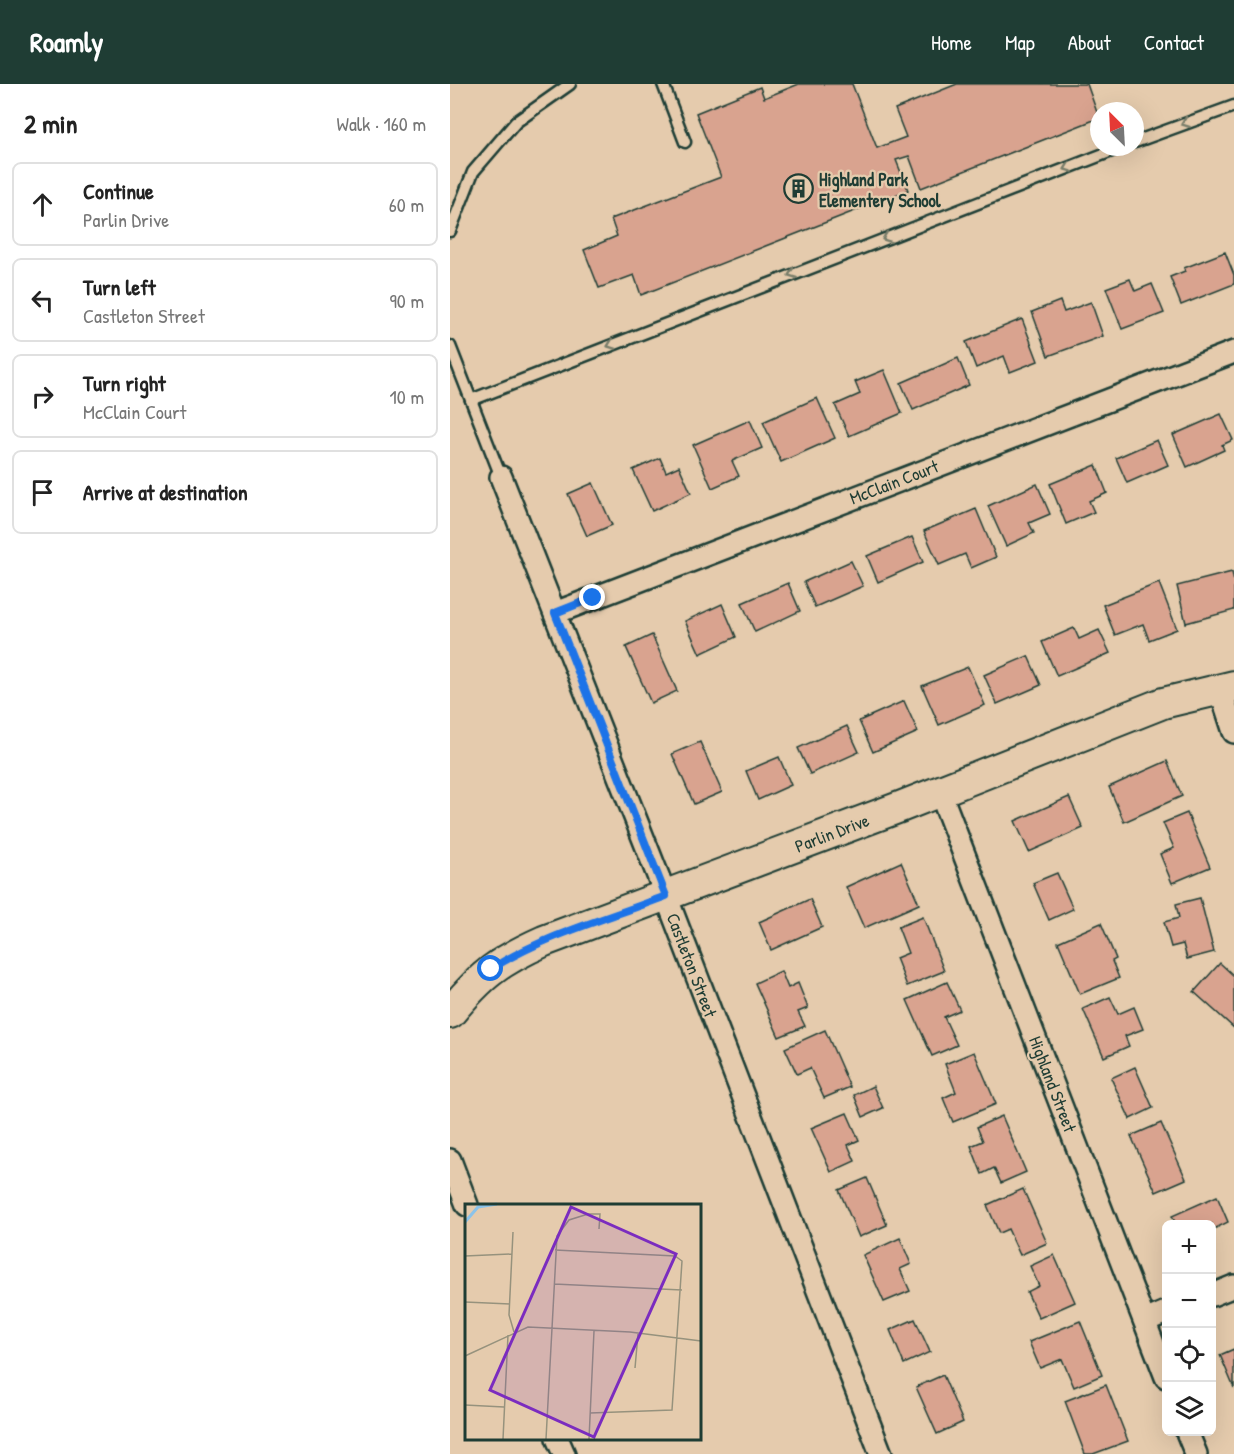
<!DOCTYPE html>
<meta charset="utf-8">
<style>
:root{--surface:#fff;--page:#f2f2f2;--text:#222;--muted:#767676;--line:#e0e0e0;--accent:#1f3d34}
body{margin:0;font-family:"Patrick Hand",sans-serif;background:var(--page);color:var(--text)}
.controls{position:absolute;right:18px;bottom:18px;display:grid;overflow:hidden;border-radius:9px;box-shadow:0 6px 24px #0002}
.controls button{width:54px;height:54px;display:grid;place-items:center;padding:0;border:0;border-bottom:2px solid var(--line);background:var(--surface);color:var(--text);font:30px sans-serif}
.compass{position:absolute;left:640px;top:18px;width:54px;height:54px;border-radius:50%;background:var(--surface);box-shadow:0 6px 24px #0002;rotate:336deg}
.stop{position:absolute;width:18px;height:18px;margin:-14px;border:4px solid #1a73e8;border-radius:50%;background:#fff}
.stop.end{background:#1a73e8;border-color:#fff;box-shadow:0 2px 6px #0008}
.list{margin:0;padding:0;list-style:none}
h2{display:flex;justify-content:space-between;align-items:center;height:78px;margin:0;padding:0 24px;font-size:26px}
h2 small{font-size:20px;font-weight:400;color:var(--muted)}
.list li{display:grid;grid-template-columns:39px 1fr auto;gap:18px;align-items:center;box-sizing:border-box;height:84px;margin:0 12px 12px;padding:0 12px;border:2px solid var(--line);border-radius:9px}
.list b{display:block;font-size:22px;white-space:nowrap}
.list p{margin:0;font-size:20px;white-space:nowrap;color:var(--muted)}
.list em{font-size:20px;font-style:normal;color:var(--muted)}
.icon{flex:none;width:33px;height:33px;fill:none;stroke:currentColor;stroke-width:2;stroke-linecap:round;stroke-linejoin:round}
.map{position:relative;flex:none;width:784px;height:1370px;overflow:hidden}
header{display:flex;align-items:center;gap:36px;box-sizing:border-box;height:84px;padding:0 30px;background:var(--accent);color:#fff}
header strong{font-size:28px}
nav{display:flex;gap:33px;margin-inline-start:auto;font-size:21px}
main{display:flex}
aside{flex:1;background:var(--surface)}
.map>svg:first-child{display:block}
</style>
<header>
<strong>Roamly</strong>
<nav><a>Home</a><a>Map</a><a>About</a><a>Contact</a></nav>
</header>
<main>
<aside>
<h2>2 min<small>Walk · 160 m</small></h2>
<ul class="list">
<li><svg class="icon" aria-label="ahead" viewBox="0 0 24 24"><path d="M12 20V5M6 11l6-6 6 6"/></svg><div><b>Continue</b><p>Parlin Drive</p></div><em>60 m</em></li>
<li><svg class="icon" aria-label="left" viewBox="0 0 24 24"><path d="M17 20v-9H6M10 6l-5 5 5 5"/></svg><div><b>Turn left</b><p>Castleton Street</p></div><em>90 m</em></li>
<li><svg class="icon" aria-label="right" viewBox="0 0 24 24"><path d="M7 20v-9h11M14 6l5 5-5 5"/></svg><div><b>Turn right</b><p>McClain Court</p></div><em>10 m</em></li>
<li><svg class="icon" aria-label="arrive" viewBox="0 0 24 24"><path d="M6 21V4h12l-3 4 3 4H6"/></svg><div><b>Arrive at destination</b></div></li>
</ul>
</aside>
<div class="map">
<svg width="784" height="1370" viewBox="0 0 784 1370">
<rect width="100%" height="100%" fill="#e5cbad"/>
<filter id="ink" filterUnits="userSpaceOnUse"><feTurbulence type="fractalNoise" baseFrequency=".0167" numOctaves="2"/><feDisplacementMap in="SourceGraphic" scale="12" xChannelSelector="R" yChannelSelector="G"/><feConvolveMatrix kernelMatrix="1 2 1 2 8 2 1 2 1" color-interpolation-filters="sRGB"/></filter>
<g filter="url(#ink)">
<g fill="#d9a38f" stroke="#1f3d34" stroke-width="1.5">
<polygon points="349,0 402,0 427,64 456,53 445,25 507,0 637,0 649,34 471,104 459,72 446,76 458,106 191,211 184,191 149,204 134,166 167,152 161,135 271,93 246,29 310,3 314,14"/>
<polygon points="775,168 784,191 784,200 731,221 720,193 735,187 734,184"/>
<polygon points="680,195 685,207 702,200 714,229 672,245 656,204"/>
<polygon points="610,217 614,228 641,218 653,252 598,272 582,228"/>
<polygon points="572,235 588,277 560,288 554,272 526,284 516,258"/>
<polygon points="508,274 519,301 463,326 451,299"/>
<polygon points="434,286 452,329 399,352 385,321 410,310 405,298"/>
<polygon points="367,314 385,354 331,378 313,338"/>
<polygon points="771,330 783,356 772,361 774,366 737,383 723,351"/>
<polygon points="300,336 312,364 282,377 289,392 262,404 243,361"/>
<polygon points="707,356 718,381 677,399 666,374"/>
<polygon points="210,374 216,388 229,382 241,409 202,427 183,386"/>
<polygon points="646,381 657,409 639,417 644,428 616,440 600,400"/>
<polygon points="143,399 162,441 137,452 118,410"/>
<polygon points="587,400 600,430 579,439 584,449 556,462 538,422"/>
<polygon points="526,425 546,473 521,484 515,470 489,481 474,447"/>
<polygon points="462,453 473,478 428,498 417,472"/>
<polygon points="401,477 413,502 365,523 354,498"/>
<polygon points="782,488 784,498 784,526 736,539 727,502"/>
<polygon points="338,499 350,527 305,548 292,519"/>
<polygon points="709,499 727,545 699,556 693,540 665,551 653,521"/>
<polygon points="272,520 286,553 250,570 235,537"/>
<polygon points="624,544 629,555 649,546 660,569 607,592 592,558"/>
<polygon points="202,551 227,607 201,619 176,563"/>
<polygon points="578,572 591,601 547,620 534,591"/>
<polygon points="518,583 535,621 489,641 472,602"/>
<polygon points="454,617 468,648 423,668 409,637"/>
<polygon points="397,642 409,668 360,690 348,664"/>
<polygon points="250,658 272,708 244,720 222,670"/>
<polygon points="329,673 341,701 308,716 296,687"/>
<polygon points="717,677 732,712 674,738 659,703"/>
<polygon points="619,713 633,744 579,768 565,737"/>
<polygon points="737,729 760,783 722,799 710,770 724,764 713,739"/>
<polygon points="451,778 469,820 414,844 396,803"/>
<polygon points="607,789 623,825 599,836 583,799"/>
<polygon points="750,814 764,868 737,875 733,860 721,863 714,838 729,834 726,820"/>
<polygon points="360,815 372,843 321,866 309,838"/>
<polygon points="473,833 494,887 457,902 446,874 458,869 448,843"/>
<polygon points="651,839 666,875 662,877 669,894 630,910 608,858"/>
<polygon points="770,879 784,892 784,944 744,908"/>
<polygon points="331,887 338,904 348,899 358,924 348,928 355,942 329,953 305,899"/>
<polygon points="497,898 510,926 494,933 507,961 482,972 457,916"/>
<polygon points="660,913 668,930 684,923 693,945 675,952 679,962 654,973 633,925"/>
<polygon points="375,946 400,1003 374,1014 360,984 347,990 335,964"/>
<polygon points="524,968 546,1020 503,1038 493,1014 506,1008 495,980"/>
<polygon points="685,983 703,1024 680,1035 661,994"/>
<polygon points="423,1002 433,1024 413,1033 404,1011"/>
<polygon points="397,1029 409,1056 398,1061 405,1077 381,1088 361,1044"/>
<polygon points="552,1032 576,1088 551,1099 544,1084 532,1090 521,1062 533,1057 527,1043"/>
<polygon points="711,1039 736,1095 706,1108 681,1052"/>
<polygon points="417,1094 437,1141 409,1153 389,1106"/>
<polygon points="573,1105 597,1159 570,1171 558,1145 549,1149 537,1121"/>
<polygon points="767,1112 778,1138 762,1146 762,1140 726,1140 722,1132"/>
<polygon points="450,1154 461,1180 450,1185 460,1207 434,1218 413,1171"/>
<polygon points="604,1171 625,1218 589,1234 577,1208 589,1202 580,1182"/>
<polygon points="465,1235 480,1268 454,1280 440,1246"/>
<polygon points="630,1237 652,1291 624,1303 612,1275 590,1284 579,1258"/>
<polygon points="784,1265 784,1304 770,1271"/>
<polygon points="493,1291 513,1338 487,1350 466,1303"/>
<polygon points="656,1301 678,1357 643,1370 635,1370 615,1317"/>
</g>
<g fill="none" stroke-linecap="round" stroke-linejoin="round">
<defs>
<g id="lane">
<polyline points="213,0 235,58"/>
<polyline points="685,58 784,22"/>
<polyline points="0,147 23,88 66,38 120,0"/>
<polyline points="0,262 51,393"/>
<polyline points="21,316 672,63"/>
</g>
<g id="street">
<polyline points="51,393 216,812 431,1370"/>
<polyline points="105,529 784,268"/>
<polyline points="770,605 784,648"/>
<polyline points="490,708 716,1293"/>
<polyline points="0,1076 17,1121"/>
<polyline points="762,1211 784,1202"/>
<polyline points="695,1237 716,1228"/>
<polyline points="737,1348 746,1370"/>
<polyline points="107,1354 114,1370"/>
</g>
<path id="secondary" d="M0 929C31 891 49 877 94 857L450 723 713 619 784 602"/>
</defs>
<use href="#lane" stroke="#1f3d34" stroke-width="15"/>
<use href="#street" stroke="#1f3d34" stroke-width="26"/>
<use href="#secondary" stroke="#1f3d34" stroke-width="34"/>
<use href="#lane" stroke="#e5cbad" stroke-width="10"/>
<use href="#street" stroke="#e5cbad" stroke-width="21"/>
<use href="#secondary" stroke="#e5cbad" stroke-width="30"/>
</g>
<defs><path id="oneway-chevron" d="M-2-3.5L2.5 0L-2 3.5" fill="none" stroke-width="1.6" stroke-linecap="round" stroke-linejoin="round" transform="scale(1.5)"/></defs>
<g stroke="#787d6a">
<use href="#oneway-chevron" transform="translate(735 39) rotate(160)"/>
<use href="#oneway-chevron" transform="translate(618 84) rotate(159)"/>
<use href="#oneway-chevron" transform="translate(436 154) rotate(159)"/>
<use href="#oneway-chevron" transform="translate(342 190) rotate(159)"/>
<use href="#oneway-chevron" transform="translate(161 261) rotate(159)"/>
</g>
</g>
<g fill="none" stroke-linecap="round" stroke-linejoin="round" filter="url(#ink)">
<path stroke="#1a73e8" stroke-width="8" d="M41 885C94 851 157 835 216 812L105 529 143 514"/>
</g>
<defs>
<symbol id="building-ring" viewBox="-11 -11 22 22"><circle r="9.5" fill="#e5cbad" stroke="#1f3d34" stroke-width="1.5"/><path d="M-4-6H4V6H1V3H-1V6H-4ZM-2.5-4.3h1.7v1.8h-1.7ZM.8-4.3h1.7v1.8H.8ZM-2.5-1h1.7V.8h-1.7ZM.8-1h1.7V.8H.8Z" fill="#1f3d34"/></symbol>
</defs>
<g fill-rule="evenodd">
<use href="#building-ring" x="332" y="88" width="33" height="33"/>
</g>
<g text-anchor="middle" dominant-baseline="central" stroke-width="4.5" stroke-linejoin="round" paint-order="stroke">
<g font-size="18" font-weight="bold" fill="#1f3d34" stroke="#e5cbad" text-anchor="start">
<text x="369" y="95">Highland Park<tspan x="369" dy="21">Elementery School</tspan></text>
</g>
<g font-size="18" fill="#1f3d34" stroke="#e5cbad">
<text transform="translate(444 398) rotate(-21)">McClain Court</text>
<text transform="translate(382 749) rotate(-21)">Parlin Drive</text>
<text transform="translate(242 881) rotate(69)">Castleton Street</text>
<text transform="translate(603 1000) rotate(69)">Highland Street</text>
</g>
</g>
<g transform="translate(15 1120)">
<rect width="236" height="236" fill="#e5cbad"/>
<path fill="none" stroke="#8bc3ea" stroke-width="3" d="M0 18 13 3 32 0"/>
<path fill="none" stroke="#96927d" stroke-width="1.5" d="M48 28 44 111 49 128M90 46 210 52 217 57 207 206 125 209M0 52 47 50M89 80 217 86M0 98 45 100M0 152 63 123 165 128 236 137M170 164 173 130M0 201 39 203M38 235 43 131M81 235 92 32 104 16 123 10H135L134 25M124 235 129 127"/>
<path fill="#7b2cbf" fill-opacity="0.15" stroke="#7b2cbf" stroke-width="3" d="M106 3 211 50 129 233 25 186Z"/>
<rect width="236" height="236" fill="none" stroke="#1f3d34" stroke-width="3"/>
</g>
</svg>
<div class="controls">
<button>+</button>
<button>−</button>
<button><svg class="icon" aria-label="locate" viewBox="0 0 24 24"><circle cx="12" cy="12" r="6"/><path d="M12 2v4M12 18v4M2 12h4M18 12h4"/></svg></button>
<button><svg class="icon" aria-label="layers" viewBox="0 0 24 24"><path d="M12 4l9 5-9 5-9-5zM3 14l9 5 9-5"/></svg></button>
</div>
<svg class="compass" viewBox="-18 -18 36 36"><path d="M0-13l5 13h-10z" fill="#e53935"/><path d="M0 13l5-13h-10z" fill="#767676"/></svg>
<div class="stop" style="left:41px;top:885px"></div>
<div class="stop end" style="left:143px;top:514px"></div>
</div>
</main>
